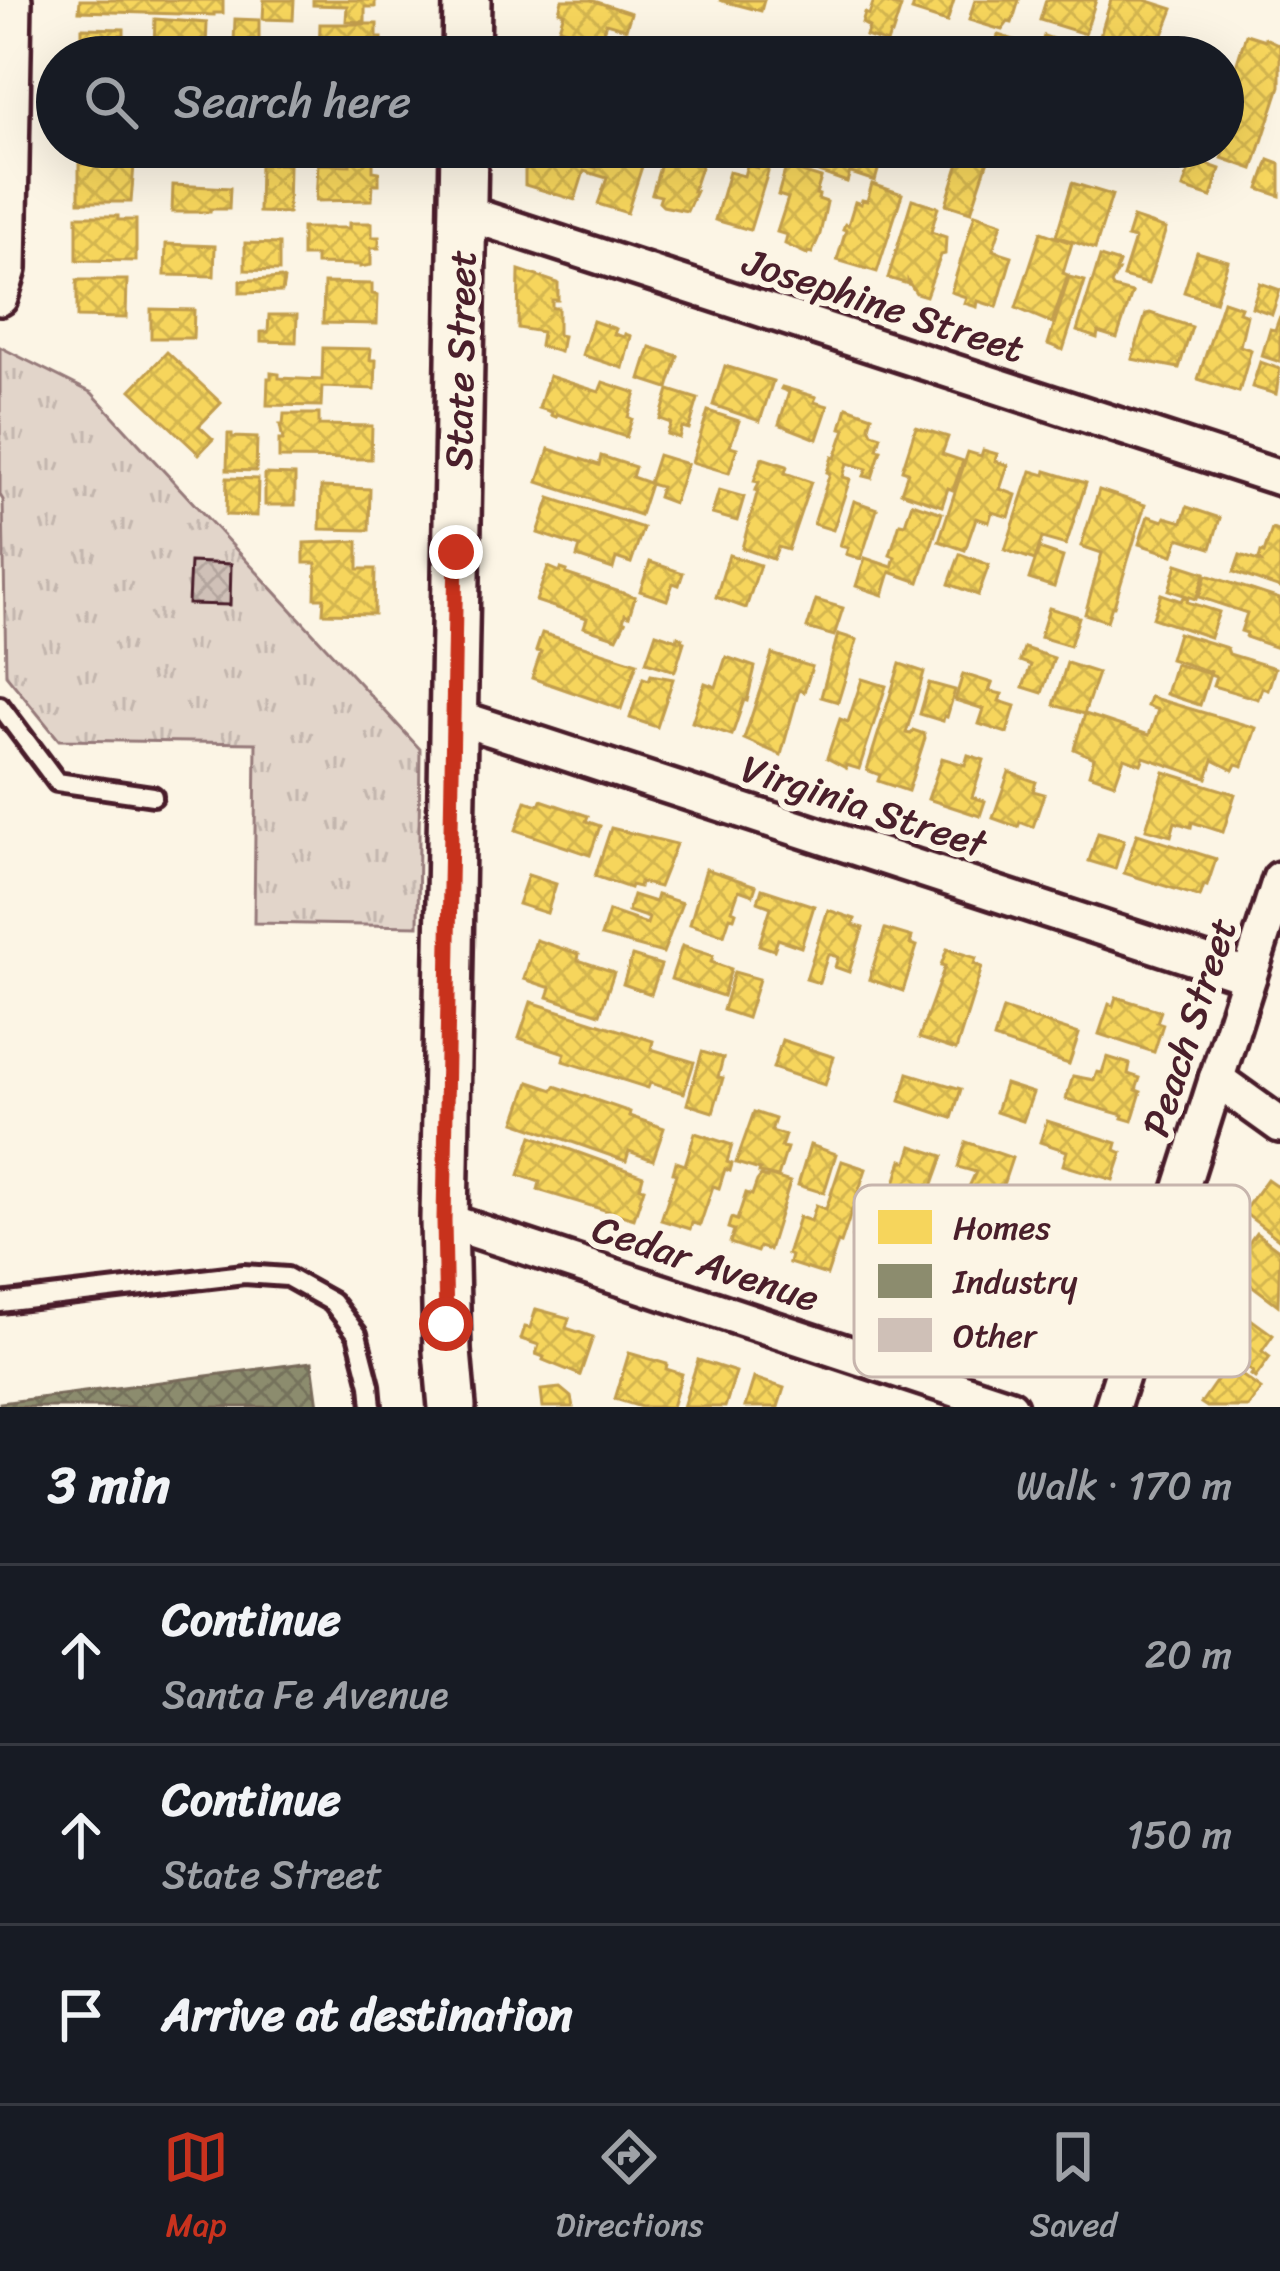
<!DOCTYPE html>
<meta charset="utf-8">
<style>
:root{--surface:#171b24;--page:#242831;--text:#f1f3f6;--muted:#9ea1a6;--line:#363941;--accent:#c8321e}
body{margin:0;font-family:Sriracha,sans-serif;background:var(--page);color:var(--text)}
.stop{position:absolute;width:36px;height:36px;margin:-27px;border:9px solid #c8321e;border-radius:50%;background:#fff}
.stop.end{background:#c8321e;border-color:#fff;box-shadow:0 3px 12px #0008}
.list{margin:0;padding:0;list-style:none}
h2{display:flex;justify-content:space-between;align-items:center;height:156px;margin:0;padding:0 48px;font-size:51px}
h2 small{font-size:39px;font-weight:400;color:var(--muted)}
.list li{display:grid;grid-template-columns:78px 1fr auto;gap:36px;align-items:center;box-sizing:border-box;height:180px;padding:0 48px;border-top:3px solid var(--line)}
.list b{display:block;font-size:45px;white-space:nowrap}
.list p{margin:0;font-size:39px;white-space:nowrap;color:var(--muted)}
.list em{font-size:39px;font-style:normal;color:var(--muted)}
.icon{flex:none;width:66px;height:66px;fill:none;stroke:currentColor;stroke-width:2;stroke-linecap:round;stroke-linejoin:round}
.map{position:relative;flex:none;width:1280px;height:1407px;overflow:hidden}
.search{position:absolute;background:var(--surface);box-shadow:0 12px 48px #0002;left:36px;right:36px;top:36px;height:132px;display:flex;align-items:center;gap:30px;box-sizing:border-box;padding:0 42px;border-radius:66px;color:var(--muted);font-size:45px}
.sheet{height:696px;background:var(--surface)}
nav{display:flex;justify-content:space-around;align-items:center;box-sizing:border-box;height:168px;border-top:3px solid var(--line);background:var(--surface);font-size:33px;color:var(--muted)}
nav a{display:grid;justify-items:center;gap:6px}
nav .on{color:var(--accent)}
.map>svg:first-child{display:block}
</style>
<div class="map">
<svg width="1280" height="1407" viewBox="0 0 1280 1407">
<defs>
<pattern id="park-tufts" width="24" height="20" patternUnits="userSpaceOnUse" patternTransform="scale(3)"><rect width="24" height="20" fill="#e2d5ca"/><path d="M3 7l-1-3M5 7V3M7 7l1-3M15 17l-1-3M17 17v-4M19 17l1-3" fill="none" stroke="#c3b6ae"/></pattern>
<pattern id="homes-cross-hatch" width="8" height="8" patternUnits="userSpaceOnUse" patternTransform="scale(3)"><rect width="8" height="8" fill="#f6d55c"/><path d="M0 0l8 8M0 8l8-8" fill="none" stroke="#d4b650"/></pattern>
<pattern id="industry-cross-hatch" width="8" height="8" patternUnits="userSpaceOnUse" patternTransform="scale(3)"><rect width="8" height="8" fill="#8c8c6e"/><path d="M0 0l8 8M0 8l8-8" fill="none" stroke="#74725b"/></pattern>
<pattern id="building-cross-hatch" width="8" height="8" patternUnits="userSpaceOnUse" patternTransform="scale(3)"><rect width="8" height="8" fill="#cfc0b7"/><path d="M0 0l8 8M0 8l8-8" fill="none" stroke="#b3a59e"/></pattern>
</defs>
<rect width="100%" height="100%" fill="#fcf5e5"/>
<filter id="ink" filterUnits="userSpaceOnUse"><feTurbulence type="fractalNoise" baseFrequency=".00833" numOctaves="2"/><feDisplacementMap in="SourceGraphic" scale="24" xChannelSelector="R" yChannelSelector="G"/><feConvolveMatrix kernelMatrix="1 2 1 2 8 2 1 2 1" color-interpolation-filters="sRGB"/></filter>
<g filter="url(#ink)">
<polygon fill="url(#park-tufts)" stroke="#967a7a" stroke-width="3" points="0,347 92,393 420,749 418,926 254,923 256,743 59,740 6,675 3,500 0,495"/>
<g fill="url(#homes-cross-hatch)" stroke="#c29e4d" stroke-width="3">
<polygon points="80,0 223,0 223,13 214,13 214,15 79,11"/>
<polygon points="264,0 294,0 293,20 263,19"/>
<polygon points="313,0 375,0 375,7 365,7 365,22 346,21 347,6 313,5"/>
<polygon points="562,0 591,0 631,13 626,29 606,23 595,56 561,45 566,30 559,28 564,13 559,11"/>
<polygon points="719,0 764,0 761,11"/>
<polygon points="874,0 901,7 892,35 890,34 887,43 866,36 869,27 862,23 865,13 869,15"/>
<polygon points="915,0 954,0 947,22 912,11"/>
<polygon points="975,0 1019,0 1012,23 1008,22 1002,30 969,20"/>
<polygon points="1046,0 1096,0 1085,34 1040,20"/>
<polygon points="1111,0 1145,0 1173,9 1157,50 1150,48 1155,35 1150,34 1148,41 1145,40 1140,57 1111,57 1105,53 1104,57 1094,56"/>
<polygon points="155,19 207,23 206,49 154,47"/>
<polygon points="235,19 259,20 259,44 234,43"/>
<polygon points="320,24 377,24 377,38 382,38 382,57 319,57"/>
<polygon points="82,28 124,29 124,35 120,35 119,48 142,49 150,57 82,57 79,55 79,47 82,47"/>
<polygon points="1246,34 1265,40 1265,38 1280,45 1280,86 1253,169 1222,158 1235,118 1223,114 1223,87 1229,89"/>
<polygon points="998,35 1024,43 1020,57 991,57"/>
<polygon points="1044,36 1067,44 1063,57 1037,57"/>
<polygon points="644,40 653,43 652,47 659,50 664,42 669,43 679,49 676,57 628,57 633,41 643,44"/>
<polygon points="96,147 118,147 117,165 134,165 131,202 79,202 79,164 96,164"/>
<polygon points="525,147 547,150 548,147 590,147 593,148 587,165 596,168 603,147 645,157 627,213 598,204 607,178 584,171 575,200 525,185"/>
<polygon points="663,147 703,147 703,161 693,191 696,191 687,211 663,206 659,202 661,196 652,194 665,150"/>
<polygon points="795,147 837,147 856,152 847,182 790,162"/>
<polygon points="964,147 991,151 971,212 946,204"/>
<polygon points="859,149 882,156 875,181 851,173"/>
<polygon points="350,157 373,158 373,171 379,172 379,184 373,184 372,200 316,201 318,164 350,165"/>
<polygon points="1192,159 1220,169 1211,197 1183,188"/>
<polygon points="1269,160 1280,164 1280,196 1259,189"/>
<polygon points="760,163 767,165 768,172 750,230 715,220 729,172 744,176 747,165 758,168"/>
<polygon points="260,164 289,164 288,213 259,212"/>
<polygon points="786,167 821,178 816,194 819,195 818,199 827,202 820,234 812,253 808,252 807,254 785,244 787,235 777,232 788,198 778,195"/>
<polygon points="1072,183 1112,195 1095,249 1056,236"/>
<polygon points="872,184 902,194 877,272 837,260 846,230 843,229 845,224 848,225 855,202 861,204 862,200 867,201"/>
<polygon points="173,185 230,188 229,209 210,209 210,212 172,212"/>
<polygon points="912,199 938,207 931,232 946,237 945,254 941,255 926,296 916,293 908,281 908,284 888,278"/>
<polygon points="975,214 1002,223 993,250 1012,256 997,307 978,301 977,307 964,303 966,297 951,292"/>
<polygon points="77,216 118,216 118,220 136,220 136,261 77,260"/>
<polygon points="1133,218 1166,229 1148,284 1123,277 1135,239 1127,237"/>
<polygon points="349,223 372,223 372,237 379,237 379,248 371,248 371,265 360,267 360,265 316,264 316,256 302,256 302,228 349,228"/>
<polygon points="1041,232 1072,243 1063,273 1068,275 1052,323 1016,308"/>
<polygon points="245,243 279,244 279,271 245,270"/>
<polygon points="166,244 215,246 214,276 165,275"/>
<polygon points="1197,252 1228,261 1215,302 1184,292"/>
<polygon points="1100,257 1119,263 1116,271 1118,271 1111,284 1113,288 1132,293 1117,338 1098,332 1097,338 1077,331"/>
<polygon points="519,270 558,283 558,300 552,300 552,308 558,308 558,335 563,336 560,352 540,346 542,332 518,328"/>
<polygon points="1069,277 1085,281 1063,350 1048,344"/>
<polygon points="281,278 284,280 282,292 240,293 240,281"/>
<polygon points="77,280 127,280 126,318 77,317"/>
<polygon points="324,283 372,284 372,294 378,295 377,324 323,323"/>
<polygon points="1260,283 1280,290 1272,314 1252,307"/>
<polygon points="1223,301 1241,307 1239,312 1247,315 1240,346 1251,350 1239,392 1198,379"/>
<polygon points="151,309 194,310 193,338 151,338"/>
<polygon points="1150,313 1192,327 1179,368 1132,359 1146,314"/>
<polygon points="269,315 297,315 296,342 261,341 261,332 268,332"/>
<polygon points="1280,316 1280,362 1262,356 1270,329 1275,330"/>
<polygon points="593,321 616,329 614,334 624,337 625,334 631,336 623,368 582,355"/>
<polygon points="650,347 678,356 668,388 640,379"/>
<polygon points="323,348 371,349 370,360 376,360 375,389 322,387 321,406 267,405 268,378 271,378 271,373 279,374 279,378 322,380"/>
<polygon points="167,352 221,403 199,426 213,439 199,454 131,390"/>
<polygon points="1260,362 1280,369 1276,394 1252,387"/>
<polygon points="725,366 773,381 760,421 713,405"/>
<polygon points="549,376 599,392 603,382 636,393 628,417 632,419 626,437 557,414 556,417 551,415 552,412 539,408"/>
<polygon points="782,387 816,397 814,402 828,406 817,439 779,424 789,392 781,389"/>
<polygon points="669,390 698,399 689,429 682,427 679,438 667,434 671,423 660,419"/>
<polygon points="847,407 872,416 869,426 872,433 881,436 877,449 881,450 872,478 864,476 867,469 847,463 843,477 850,479 833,530 814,524 830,473 827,472 832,457 835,458 845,429 841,428"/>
<polygon points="708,411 739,421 730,446 737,448 729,473 692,462"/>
<polygon points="284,414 319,414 319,425 372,426 371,459 279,458 279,440 283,440 280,425 283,425"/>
<polygon points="916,427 948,437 942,454 963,461 953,490 948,488 942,506 901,492 908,472 902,470"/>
<polygon points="228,434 232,434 232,437 257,438 256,471 227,470"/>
<polygon points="549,449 599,465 601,456 635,467 632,477 649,483 658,455 687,464 674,503 658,497 661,487 650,484 640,515 538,482"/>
<polygon points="983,450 997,454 995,461 1008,465 1000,489 1016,495 1009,517 992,512 989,522 976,518 965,550 939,541 968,452 981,456"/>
<polygon points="762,458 787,466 785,473 811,482 788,550 778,547 773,559 742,548 758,490 756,490 759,482 754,481"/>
<polygon points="1031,471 1045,475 1046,471 1086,483 1066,545 1042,538 1035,560 1005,550"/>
<polygon points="265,474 295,475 295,505 265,505"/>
<polygon points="227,478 258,479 257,516 226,515"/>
<polygon points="321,487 370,489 369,530 320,529"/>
<polygon points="719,490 744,497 737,521 712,514"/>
<polygon points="1099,490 1145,505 1114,606 1112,606 1107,621 1085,614 1102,553 1081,546"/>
<polygon points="550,498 643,528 631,563 616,558 613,569 577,557 580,547 538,533"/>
<polygon points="854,501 877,509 861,559 846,554 848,548 840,546"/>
<polygon points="912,503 942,513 919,582 890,572 883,595 856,586 865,558 892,567 895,557 890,555 900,523 905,524"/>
<polygon points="1187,507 1220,518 1211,548 1179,538 1173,555 1139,544 1148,516 1163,521 1165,517 1182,522"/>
<polygon points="1272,529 1280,532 1280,588 1234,572 1240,555 1261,562 1259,559 1261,552 1264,553"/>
<polygon points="358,541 358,569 375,569 374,614 323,613 324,598 315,598 316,563 304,563 304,543"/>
<polygon points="1039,549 1063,557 1054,587 1029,579"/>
<polygon points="960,554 989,565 978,595 949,584"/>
<polygon points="729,555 760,565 746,608 716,597"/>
<polygon points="650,562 683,573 679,585 673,583 667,600 640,591"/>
<polygon points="1177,564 1205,573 1196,599 1169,590"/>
<polygon points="548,567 560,572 561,569 567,571 566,574 635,597 629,616 625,614 623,621 625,622 617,638 584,627 587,618 536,601"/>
<polygon points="1206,575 1280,599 1280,649 1246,637 1247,633 1241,631 1247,613 1199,597"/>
<polygon points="1161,594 1181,601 1183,597 1188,598 1187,602 1219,612 1210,637 1153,618"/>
<polygon points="816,600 843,608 834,636 807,628"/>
<polygon points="1049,608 1079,617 1070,646 1040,637"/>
<polygon points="542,633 637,663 621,709 532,678 541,652 536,651"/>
<polygon points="656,633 677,640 678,636 682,638 681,641 684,642 675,671 646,662"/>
<polygon points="1178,633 1227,648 1229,654 1275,668 1268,690 1262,688 1258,699 1213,686 1216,677 1210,675 1211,672 1170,659"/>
<polygon points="838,634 857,640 838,702 821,697"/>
<polygon points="1024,648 1054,658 1042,693 1023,687 1031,665 1020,661"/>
<polygon points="772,654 812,667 804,692 799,690 781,755 744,739"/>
<polygon points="726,657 755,667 747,701 744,700 732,735 692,722 705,683 716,687"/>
<polygon points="1067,663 1098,673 1084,714 1054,705"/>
<polygon points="900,664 924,672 906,733 911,734 913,730 924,734 925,738 908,791 878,781 880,775 867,770"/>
<polygon points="1175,664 1210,674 1200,705 1166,694"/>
<polygon points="963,674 992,683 989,691 1002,694 999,701 1015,706 1007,733 979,724 984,709 955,700"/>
<polygon points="651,675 673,679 657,727 630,718 643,678 649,680"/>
<polygon points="862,679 886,686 859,769 846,765 846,768 827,758 840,719 848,722"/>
<polygon points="929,683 955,690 947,717 944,716 943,721 920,714"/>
<polygon points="1150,697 1256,728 1243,766 1236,764 1233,770 1213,760 1207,778 1144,757 1141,764 1124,758 1115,783 1089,774 1094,758 1074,749 1085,714 1149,735 1158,710 1147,706"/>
<polygon points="968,755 984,760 972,797 985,801 980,816 928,799 942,758 965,765"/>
<polygon points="1009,772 1036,782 1033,791 1044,794 1033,827 1020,822 1018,827 993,818"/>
<polygon points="1164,772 1235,794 1223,832 1192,822 1191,827 1175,822 1171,836 1146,829"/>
<polygon points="541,800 588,816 586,821 600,826 590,855 516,830 526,801 539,805"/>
<polygon points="611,828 676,844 659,887 640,882 639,887 631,885 630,888 595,876"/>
<polygon points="1098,833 1124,840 1115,869 1089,861"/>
<polygon points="1137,834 1216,859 1207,886 1204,885 1200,897 1124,873"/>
<polygon points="706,869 756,886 753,895 739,890 732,910 736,912 734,918 730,917 724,935 690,924"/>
<polygon points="528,875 556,884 547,913 518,904"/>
<polygon points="762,889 814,906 801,947 778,939 774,950 759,945 771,907 758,902"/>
<polygon points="633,895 655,902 657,895 682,903 663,953 601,936 609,911 647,924 649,918 628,911"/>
<polygon points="828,910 855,919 853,925 863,928 849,972 835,967 838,957 828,954 819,983 806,979"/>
<polygon points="885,929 912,937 910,944 917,946 903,991 869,979"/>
<polygon points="536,940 579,954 578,960 614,972 600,1014 548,997 551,988 524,979"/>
<polygon points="682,946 713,956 711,962 731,969 723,996 671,979"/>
<polygon points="947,949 976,958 974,964 982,967 956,1050 919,1038 945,966 941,965"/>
<polygon points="632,956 661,965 651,994 623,984"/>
<polygon points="734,972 759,979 747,1018 723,1010"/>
<polygon points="1116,997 1161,1011 1157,1022 1163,1024 1154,1052 1099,1034 1109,1004 1113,1006"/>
<polygon points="531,1002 653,1041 651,1049 694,1062 684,1093 650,1083 648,1088 563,1061 565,1053 519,1038"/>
<polygon points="1003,1009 1079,1034 1069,1064 994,1039"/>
<polygon points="782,1040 834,1057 825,1085 773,1068"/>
<polygon points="702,1052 723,1058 718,1077 723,1078 713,1112 687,1104"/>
<polygon points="1107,1057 1130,1064 1128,1074 1140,1078 1136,1090 1141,1092 1132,1121 1122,1118 1123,1115 1066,1099 1073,1076 1094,1080 1097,1072 1102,1073"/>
<polygon points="908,1073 961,1089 952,1118 900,1101"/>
<polygon points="529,1082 553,1090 555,1086 630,1112 629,1116 664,1128 653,1160 629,1151 626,1161 515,1122"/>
<polygon points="1005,1084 1033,1093 1023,1121 996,1112"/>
<polygon points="754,1112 775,1119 771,1131 785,1135 781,1147 787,1148 778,1177 759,1173 760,1170 736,1163"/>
<polygon points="1047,1121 1117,1143 1115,1150 1122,1153 1113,1180 1063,1165 1067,1151 1040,1142"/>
<polygon points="695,1133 732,1145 727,1162 732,1164 730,1171 725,1169 719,1188 713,1186 700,1225 692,1223 690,1229 661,1220 676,1174 673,1173 676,1162 685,1165"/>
<polygon points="532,1136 643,1176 640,1187 644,1188 634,1219 538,1190 540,1182 519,1175"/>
<polygon points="966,1142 1012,1158 1002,1188 998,1186 993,1200 967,1191 976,1172 958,1167"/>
<polygon points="810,1145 836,1154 824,1193 798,1185"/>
<polygon points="912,1146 943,1156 923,1211 890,1200 902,1160 907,1162"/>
<polygon points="842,1161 866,1169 841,1243 838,1242 827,1275 789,1263 791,1256 787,1254 799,1217 811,1221 816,1205 826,1209"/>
<polygon points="768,1175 790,1182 769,1250 759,1247 757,1252 730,1243 734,1230 728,1228 731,1218 737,1220 746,1193 752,1195 757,1181 761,1176 767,1178"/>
<polygon points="1267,1179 1280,1188 1280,1240 1243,1212"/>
<polygon points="861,1208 891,1218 882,1247 852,1237"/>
<polygon points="1256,1233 1280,1251 1278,1305 1230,1269 1235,1262 1231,1259 1239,1248 1243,1251"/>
<polygon points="1224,1300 1236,1309 1239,1306 1243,1309 1241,1312 1273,1335 1262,1351 1270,1357 1255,1378 1251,1375 1253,1372 1202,1335"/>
<polygon points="536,1309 569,1318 566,1328 593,1337 580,1375 543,1360 544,1357 536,1354 539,1345 521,1339 525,1327 530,1328"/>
<polygon points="1205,1349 1261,1389 1248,1407 1207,1407 1201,1403 1217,1380 1194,1363"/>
<polygon points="629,1353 667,1364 666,1369 682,1374 672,1407 641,1407 615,1399"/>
<polygon points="698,1360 736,1372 725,1407 683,1407"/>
<polygon points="754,1378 784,1388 778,1407 745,1407"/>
<polygon points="560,1388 571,1397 573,1407 543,1407 541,1390"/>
</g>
<polygon fill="url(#industry-cross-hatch)" stroke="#786b5a" stroke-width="3" points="312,1362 318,1407 0,1407 0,1403"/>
<polygon fill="url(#building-cross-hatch)" stroke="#4a1f2b" stroke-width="3" points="190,562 231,564 230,605 188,604"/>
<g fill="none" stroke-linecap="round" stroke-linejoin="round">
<defs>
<g id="service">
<polyline points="0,706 57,782 153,796"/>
<polyline points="0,1303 244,1274 287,1277 332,1302 357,1334 370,1385 372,1407"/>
</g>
<g id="minor">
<polyline points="463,212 1280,478"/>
<polyline points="0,298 9,269 14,0"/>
<polyline points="453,716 1249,976"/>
<polyline points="1216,1079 1280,1125"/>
<polyline points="444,1220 1010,1407"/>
<polyline points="1112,1407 1280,879"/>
</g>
<g id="secondary">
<polyline points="466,57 467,0"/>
<polyline points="452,1407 447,1351 444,1220 464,147"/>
</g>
</defs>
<use href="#service" stroke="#4a1f2b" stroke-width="26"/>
<use href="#minor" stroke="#4a1f2b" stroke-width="42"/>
<use href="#secondary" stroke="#4a1f2b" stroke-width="54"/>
<use href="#service" stroke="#fcf5e5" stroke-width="16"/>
<use href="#minor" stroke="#fcf5e5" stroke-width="33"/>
<use href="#secondary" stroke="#fcf5e5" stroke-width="45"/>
</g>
</g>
<g fill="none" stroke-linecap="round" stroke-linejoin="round" filter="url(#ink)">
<polyline stroke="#c8321e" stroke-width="15" points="446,1324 444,1220 456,552"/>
</g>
<g text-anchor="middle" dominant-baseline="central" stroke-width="12" stroke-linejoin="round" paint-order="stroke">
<g font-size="39" fill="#4a1f2b" stroke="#fcf5e5">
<text transform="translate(884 305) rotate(18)">Josephine Street</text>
<text transform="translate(460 360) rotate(-89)">State Street</text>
<text transform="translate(864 806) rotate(18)">Virginia Street</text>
<text transform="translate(1189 1027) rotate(-72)">Peach Street</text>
<text transform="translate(706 1263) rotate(18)">Cedar Avenue</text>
</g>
</g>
<rect x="854" y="1185" width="396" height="192" rx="18" fill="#fcf5e5" stroke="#c7b5ad" stroke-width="3"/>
<rect x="878" y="1210" width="54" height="34" fill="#f6d55c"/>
<rect x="878" y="1264" width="54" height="34" fill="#8c8c6e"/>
<rect x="878" y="1318" width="54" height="34" fill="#cfc0b7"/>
<g font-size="33" fill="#4a1f2b">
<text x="953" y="1239">Homes</text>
<text x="953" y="1293">Industry</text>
<text x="953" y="1347">Other</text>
</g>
</svg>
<div class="stop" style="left:446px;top:1324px"></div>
<div class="stop end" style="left:456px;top:552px"></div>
<div class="search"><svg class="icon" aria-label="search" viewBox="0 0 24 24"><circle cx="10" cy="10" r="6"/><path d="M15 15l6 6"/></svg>Search here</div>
</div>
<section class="sheet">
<h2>3 min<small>Walk · 170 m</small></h2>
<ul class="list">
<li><svg class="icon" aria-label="ahead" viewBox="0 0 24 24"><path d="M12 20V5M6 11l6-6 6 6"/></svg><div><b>Continue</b><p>Santa Fe Avenue</p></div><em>20 m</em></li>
<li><svg class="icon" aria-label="ahead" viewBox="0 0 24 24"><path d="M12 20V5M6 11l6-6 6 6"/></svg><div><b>Continue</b><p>State Street</p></div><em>150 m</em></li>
<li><svg class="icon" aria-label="arrive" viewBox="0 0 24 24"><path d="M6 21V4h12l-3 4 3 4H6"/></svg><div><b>Arrive at destination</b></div></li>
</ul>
</section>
<nav>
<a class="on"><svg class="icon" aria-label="map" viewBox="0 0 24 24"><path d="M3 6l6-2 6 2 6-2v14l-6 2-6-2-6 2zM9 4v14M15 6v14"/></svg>Map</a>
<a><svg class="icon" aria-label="directions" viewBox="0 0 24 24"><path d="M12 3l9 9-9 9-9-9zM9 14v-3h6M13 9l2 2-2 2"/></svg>Directions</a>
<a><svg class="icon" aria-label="saved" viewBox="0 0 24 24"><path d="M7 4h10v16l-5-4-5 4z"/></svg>Saved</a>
</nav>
